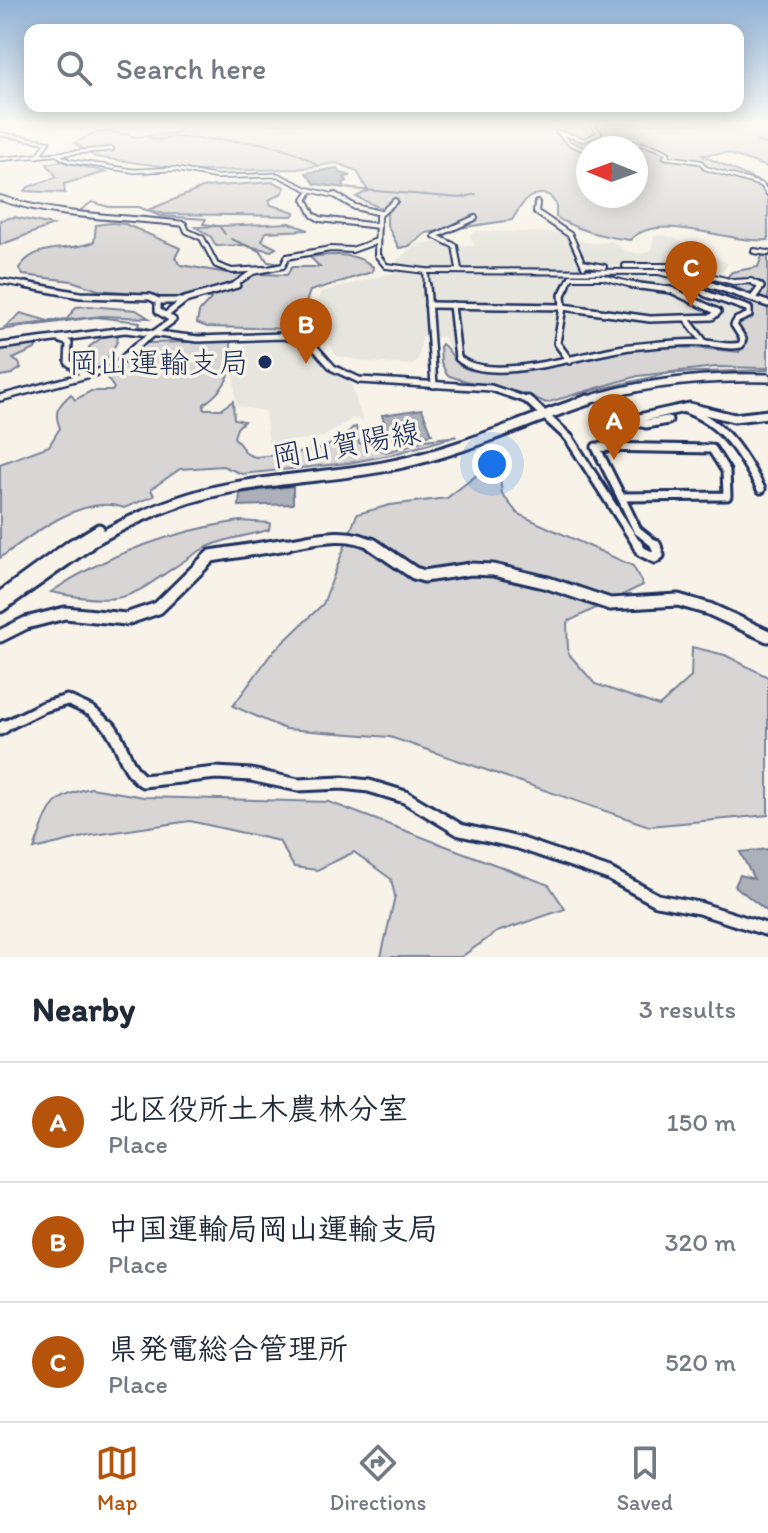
<!DOCTYPE html>
<meta charset="utf-8">
<style>
:root{--surface:#fff;--page:#f2f2f3;--text:#1f2937;--muted:#747a83;--line:#e0e1e3;--accent:#b45309}
body{margin:0;font-family:Itim,"Klee One",sans-serif;background:var(--page);color:var(--text)}
.compass{position:absolute;left:576px;top:136px;width:72px;height:72px;border-radius:50%;background:var(--surface);box-shadow:0 4px 20px #0003;rotate:271deg}
.you{position:absolute;left:492px;top:464px;width:28px;height:28px;margin:-20px;border:6px solid #fff;border-radius:50%;background:#1a73e8;box-shadow:0 0 0 12px #1a73e833}
.badge{display:grid;place-items:center;width:52px;height:52px;border-radius:50%;background:var(--accent);color:#fff;font-size:26px;font-weight:700}
.pin{position:absolute;translate:-50% -66px;filter:drop-shadow(0 2px 4px #0008)}
.pin::after{content:'';position:absolute;top:42px;width:28px;height:24px;background:inherit;clip-path:polygon(0 0,100% 0,50% 100%)}
.list{margin:0;padding:0;list-style:none}
h2{display:flex;justify-content:space-between;align-items:center;height:104px;margin:0;padding:0 32px;font-size:34px}
h2 small{font-size:26px;font-weight:400;color:var(--muted)}
.list li{display:grid;grid-template-columns:52px 1fr auto;gap:24px;align-items:center;box-sizing:border-box;height:120px;padding:0 32px;border-top:2px solid var(--line)}
.list b{display:block;font-size:30px;white-space:nowrap}
.list p{margin:0;font-size:26px;white-space:nowrap;color:var(--muted)}
.list em{font-size:26px;font-style:normal;color:var(--muted)}
.icon{flex:none;width:44px;height:44px;fill:none;stroke:currentColor;stroke-width:2;stroke-linecap:round;stroke-linejoin:round}
.map{position:relative;flex:none;width:768px;height:957px;overflow:hidden}
.search{position:absolute;background:var(--surface);box-shadow:0 4px 20px #0003;left:24px;right:24px;top:24px;height:88px;display:flex;align-items:center;gap:20px;box-sizing:border-box;padding:0 28px;border-radius:16px;color:var(--muted);font-size:30px}
.sheet{height:464px;background:var(--surface)}
nav{display:flex;justify-content:space-around;align-items:center;box-sizing:border-box;height:112px;border-top:2px solid var(--line);background:var(--surface);font-size:22px;color:var(--muted)}
nav a{display:grid;justify-items:center;gap:4px}
nav .on{color:var(--accent)}
.map>svg:first-child{display:block}
</style>
<div class="map">
<svg width="768" height="957" viewBox="0 0 768 957">
<rect width="100%" height="100%" fill="#f7f3e8"/>
<filter id="ink" filterUnits="userSpaceOnUse"><feTurbulence type="fractalNoise" baseFrequency=".0125" numOctaves="2"/><feDisplacementMap in="SourceGraphic" scale="16" xChannelSelector="R" yChannelSelector="G"/><feConvolveMatrix kernelMatrix="1 2 1 2 8 2 1 2 1" color-interpolation-filters="sRGB"/></filter>
<g filter="url(#ink)">
<g fill="#e6e5de">
<polygon points="477,231 565,233 585,272 652,273 693,282 693,286 701,292 746,308 747,315 735,319 740,344 707,342 613,347 534,366 486,367 457,359 443,337 422,337 418,361 412,365 367,362 337,356 325,337 316,313 321,292 392,273 397,270 397,260 417,244 452,241 464,246 475,246 470,235"/>
<polygon points="667,235 728,263 722,273 671,264 606,266 586,261 579,241 594,244 612,241 625,251 639,254 651,251 654,236"/>
<polygon points="277,341 307,345 328,367 350,380 363,421 353,418 323,437 269,444 265,411 236,406 234,377 246,359 245,344"/>
</g>
<g fill="#d7d6d4" stroke="#798299" stroke-width="2" fill-rule="evenodd">
<path d="M187 123H768V167L726 153 702 155 768 186V240C727 244 659 210 630 240 605 237 577 230 556 217V204L549 195C528 190 521 205 512 220L426 233 409 246 399 248 387 225V211L356 197 368 191 357 171 337 163 297 169 197 171 95 157 74 143 94 133 110 131 136 137 175 133ZM588 148H636V196H588Z"/>
<polygon points="60,161 106,172 64,184 65,193 25,191 28,187 57,177 47,164"/>
<polygon points="273,182 285,187 282,193 269,200 271,205 295,212 292,216 164,214 148,210 205,187"/>
<polygon points="14,217 53,225 0,245 0,220"/>
<path d="M111 223 125 224 180 248 175 258 181 265 227 273 287 275 292 267H320L310 257C330 255 357 251 373 267L372 272 310 291 305 305 311 328 298 329 207 327 197 323 199 312 211 299 199 292 167 300 136 293 98 290 72 281 23 275 19 268C38 241 67 253 94 242L96 225Z"/>
<polygon points="290,223 308,230 266,232 262,241 276,248 271,251 244,245 216,246 211,237 196,227"/>
<polygon points="768,255 768,301 723,282 732,272 758,267 762,256"/>
<path d="M705 290 723 291 768 307V368L715 367 638 376 546 403C514 386 480 388 447 375L441 362 440 347 442 344C452 351 454 365 467 369 472 371 480 371 485 371 537 375 569 360 617 351 658 344 699 348 739 352L746 341 737 323 750 317 751 309 744 303Z"/>
<polygon points="89,306 136,310 149,318 102,316 5,327 21,313 48,321 67,319 76,307"/>
<polygon points="118,334 117,342 102,368 90,369 89,347 103,337"/>
<path d="M230 341C237 368 226 389 204 404V409H221L233 401 234 419 244 421 237 428 234 437 247 454 255 457C285 454 334 454 352 428L356 427 359 443 387 452 425 440 457 436 390 455 348 463 242 474 223 466 180 469 151 489 154 496 124 508C84 493 31 535 0 558V464L49 446 60 428C53 411 58 406 71 394L75 400 91 391H112L114 388 104 374 117 368 146 343Z"/>
<polygon points="38,342 35,349 13,359 19,363 21,368 12,374 0,376 0,348"/>
<polygon points="491,464 499,469 502,494 518,514 633,566 643,585 567,622 568,653 595,684 659,706 691,677 692,647 725,655 768,677 768,815 649,826 390,737 285,729 233,706 271,654 323,604 357,514 390,505 447,498"/>
<path d="M240 521 270 523 269 530C246 536 219 539 198 552 133 592 134 610 51 592 106 554 174 531 240 521Z"/>
<path d="M91 788 144 797 329 802 549 885 565 909 497 932 461 957H381L395 896 391 879 354 852 317 870 294 867 279 841 190 821 88 836 34 849C49 810 47 797 91 788Z"/>
</g>
<g fill="#acb0b9" stroke="#727c95" stroke-width="2">
<polygon points="337,168 341,173 351,176 344,177 347,181 343,183 345,188 352,189 315,184 306,173"/>
<polygon points="422,409 432,434 390,442 382,415"/>
<polygon points="293,486 293,504 239,506 240,493"/>
<polygon points="768,849 768,912 735,886 740,875 754,879 740,852"/>
</g>
<g fill="none" stroke-linecap="round" stroke-linejoin="round">
<g stroke="#727c95" stroke-width="2">
<path d="M145 136 158 140 172 137C221 143 278 134 318 166"/>
<polyline points="757,142 768,144"/>
<polyline points="352,189 461,198 476,194"/>
<polyline points="24,206 36,210"/>
<polyline points="78,212 92,202 109,207 139,207 160,216 206,219 203,224 219,226 225,234"/>
<polyline points="231,239 260,251 268,262 283,264"/>
<polyline points="0,330 96,317 140,322 139,326 156,330"/>
<polyline points="185,335 206,334"/>
<polyline points="574,395 670,373 768,370"/>
</g>
<defs>
<g id="minor-far5">
<polyline points="0,134 48,142 37,157"/>
<path d="M596 148C621 139 644 141 668 153L665 157 701 162 705 168 762 185 768 194"/>
<polyline points="588,151 569,143 558,132 584,140 600,133 590,123"/>
<polyline points="58,155 69,161 135,171 174,169 216,177 278,175 307,189 339,197"/>
<polyline points="0,159 112,149"/>
<polyline points="307,197 311,190"/>
</g>
<g id="minor-far4">
<polyline points="308,195 305,199 313,215 320,219 378,226"/>
<polyline points="335,195 355,207 380,213"/>
<path d="M0 198C60 218 121 216 184 224L187 231 202 238 216 265 232 271 263 269"/>
<polyline points="395,201 378,216 377,255 386,266 426,271 659,272 718,287"/>
<polyline points="537,203 536,212 570,235 584,266"/>
<polyline points="754,251 768,253"/>
<polyline points="583,263 604,267"/>
<polyline points="625,266 673,266 733,282 751,281 761,287"/>
<polyline points="459,269 455,246 435,236 475,218"/>
<polyline points="426,271 427,287"/>
<polyline points="0,281 37,287"/>
<polyline points="231,287 253,272 283,266 287,257 330,249 352,250 377,241"/>
<polyline points="566,287 571,277 603,277 639,287"/>
<polyline points="696,287 696,280"/>
</g>
<g id="minor-far3">
<polyline points="427,285 434,385"/>
<polyline points="712,285 768,304"/>
<polyline points="753,298 761,287 758,285"/>
<polyline points="158,301 182,301"/>
<polyline points="428,305 563,307"/>
<path d="M452 305 458 358C491 387 591 351 631 347 655 345 681 341 705 343 719 344 727 348 741 345L743 339 734 325 737 320 749 315V309L706 294 694 285"/>
<polyline points="563,307 650,319 712,317 718,312 671,290 632,285"/>
<polyline points="563,307 557,343 570,361"/>
<polyline points="563,307 562,295 567,285"/>
<polyline points="167,314 185,300 237,285"/>
<polyline points="686,318 705,343"/>
<polyline points="58,339 69,343 68,362 82,373 88,373"/>
<polyline points="0,346 125,330 198,339 283,336 310,342 333,368 359,380 491,388 532,402"/>
<polyline points="604,395 611,402"/>
<polyline points="0,398 113,368 136,346 173,320 158,311 158,301 150,297 80,295 25,285"/>
</g>
<g id="minor-far2">
<polyline points="528,400 569,438 638,546"/>
<polyline points="609,400 623,414 639,418 689,407 734,418 768,414"/>
<path d="M685 409C724 423 742 454 761 489"/>
<polyline points="631,420 646,424 668,420"/>
<polygon points="596,447 712,449 726,471 727,496 621,497"/>
<polyline points="621,497 637,530 657,546"/>
</g>
<g id="minor-far1">
<polyline points="637,544 641,551 655,558 659,555 655,544"/>
<polyline points="1,728 43,707 67,700 91,711 111,728"/>
</g>
<g id="minor">
<path d="M109 726C124 744 124 768 143 781L216 773 251 775 298 785 342 783 369 786 405 797 460 830 519 843 609 874 657 900 699 908 768 930"/>
<polyline points="0,729 5,726"/>
</g>
<path id="major-far2" d="M582 402C642 382 705 376 768 378"/>
<g id="major-far1">
<polyline points="71,546 99,529"/>
<path d="M84 546C130 519 177 498 230 488 286 477 343 476 398 464 463 450 525 421 588 400"/>
<path d="M274 546C305 542 346 527 375 546"/>
</g>
<g id="major">
<polyline points="372,544 414,573 424,576 471,569 493,570 548,583 610,604 678,600 709,609 768,636"/>
<polyline points="0,598 74,544"/>
<polyline points="0,606 88,544"/>
<polyline points="0,636 26,623 65,613 126,619 158,608 211,556 287,544"/>
</g>
</defs>
<use href="#minor-far5" stroke="#1b2f5e" stroke-width="6"/>
<use href="#minor-far4" stroke="#1b2f5e" stroke-width="8"/>
<use href="#minor-far3" stroke="#1b2f5e" stroke-width="10"/>
<use href="#minor-far2" stroke="#1b2f5e" stroke-width="13"/>
<use href="#minor-far1" stroke="#1b2f5e" stroke-width="15"/>
<use href="#minor" stroke="#1b2f5e" stroke-width="17"/>
<use href="#major-far2" stroke="#1b2f5e" stroke-width="12"/>
<use href="#major-far1" stroke="#1b2f5e" stroke-width="15"/>
<use href="#major" stroke="#1b2f5e" stroke-width="17"/>
<use href="#minor-far5" stroke="#f7f3e8" stroke-width="3"/>
<use href="#minor-far4" stroke="#f7f3e8" stroke-width="4"/>
<use href="#minor-far3" stroke="#f7f3e8" stroke-width="5"/>
<use href="#minor-far2" stroke="#f7f3e8" stroke-width="7"/>
<use href="#minor-far1" stroke="#f7f3e8" stroke-width="9"/>
<use href="#minor" stroke="#f7f3e8" stroke-width="11"/>
<use href="#major-far2" stroke="#f7f3e8" stroke-width="7"/>
<use href="#major-far1" stroke="#f7f3e8" stroke-width="9"/>
<use href="#major" stroke="#f7f3e8" stroke-width="11"/>
</g>
</g>
<linearGradient id="sky" x2="0" y2="1"><stop stop-color="#90b2d5"/><stop offset="0.48" stop-color="#fbfaf5"/><stop offset="1" stop-color="#fbfaf5" stop-opacity="0"/></linearGradient>
<rect width="768" height="257" fill="url(#sky)"/>
<circle fill="#1b2f5e" stroke="#f7f3e8" stroke-width="3" cx="265" cy="362" r="8"/>
<g text-anchor="middle" dominant-baseline="central" stroke-width="7" stroke-linejoin="round" paint-order="stroke">
<g font-size="30" fill="#1b2f5e" stroke="#f7f3e8" text-anchor="end">
<text x="249" y="362">岡山運輸支局</text>
</g>
<g font-size="30" fill="#1b2f5e" stroke="#f7f3e8">
<text transform="translate(346 444) rotate(-10)">岡山賀陽線</text>
</g>
</g>
</svg>
<svg class="compass" viewBox="-18 -18 36 36"><path d="M0-13l5 13h-10z" fill="#e53935"/><path d="M0 13l5-13h-10z" fill="#747a83"/></svg>
<div class="you"></div>
<div class="pin badge" style="left:614px;top:460px">A</div>
<div class="pin badge" style="left:306px;top:364px">B</div>
<div class="pin badge" style="left:691px;top:307px">C</div>
<div class="search"><svg class="icon" aria-label="search" viewBox="0 0 24 24"><circle cx="10" cy="10" r="6"/><path d="M15 15l6 6"/></svg>Search here</div>
</div>
<section class="sheet">
<h2>Nearby<small>3 results</small></h2>
<ul class="list">
<li><span class="badge">A</span><div><b>北区役所土木農林分室</b><p>Place</p></div><em>150 m</em></li>
<li><span class="badge">B</span><div><b>中国運輸局岡山運輸支局</b><p>Place</p></div><em>320 m</em></li>
<li><span class="badge">C</span><div><b>県発電総合管理所</b><p>Place</p></div><em>520 m</em></li>
</ul>
</section>
<nav>
<a class="on"><svg class="icon" aria-label="map" viewBox="0 0 24 24"><path d="M3 6l6-2 6 2 6-2v14l-6 2-6-2-6 2zM9 4v14M15 6v14"/></svg>Map</a>
<a><svg class="icon" aria-label="directions" viewBox="0 0 24 24"><path d="M12 3l9 9-9 9-9-9zM9 14v-3h6M13 9l2 2-2 2"/></svg>Directions</a>
<a><svg class="icon" aria-label="saved" viewBox="0 0 24 24"><path d="M7 4h10v16l-5-4-5 4z"/></svg>Saved</a>
</nav>
